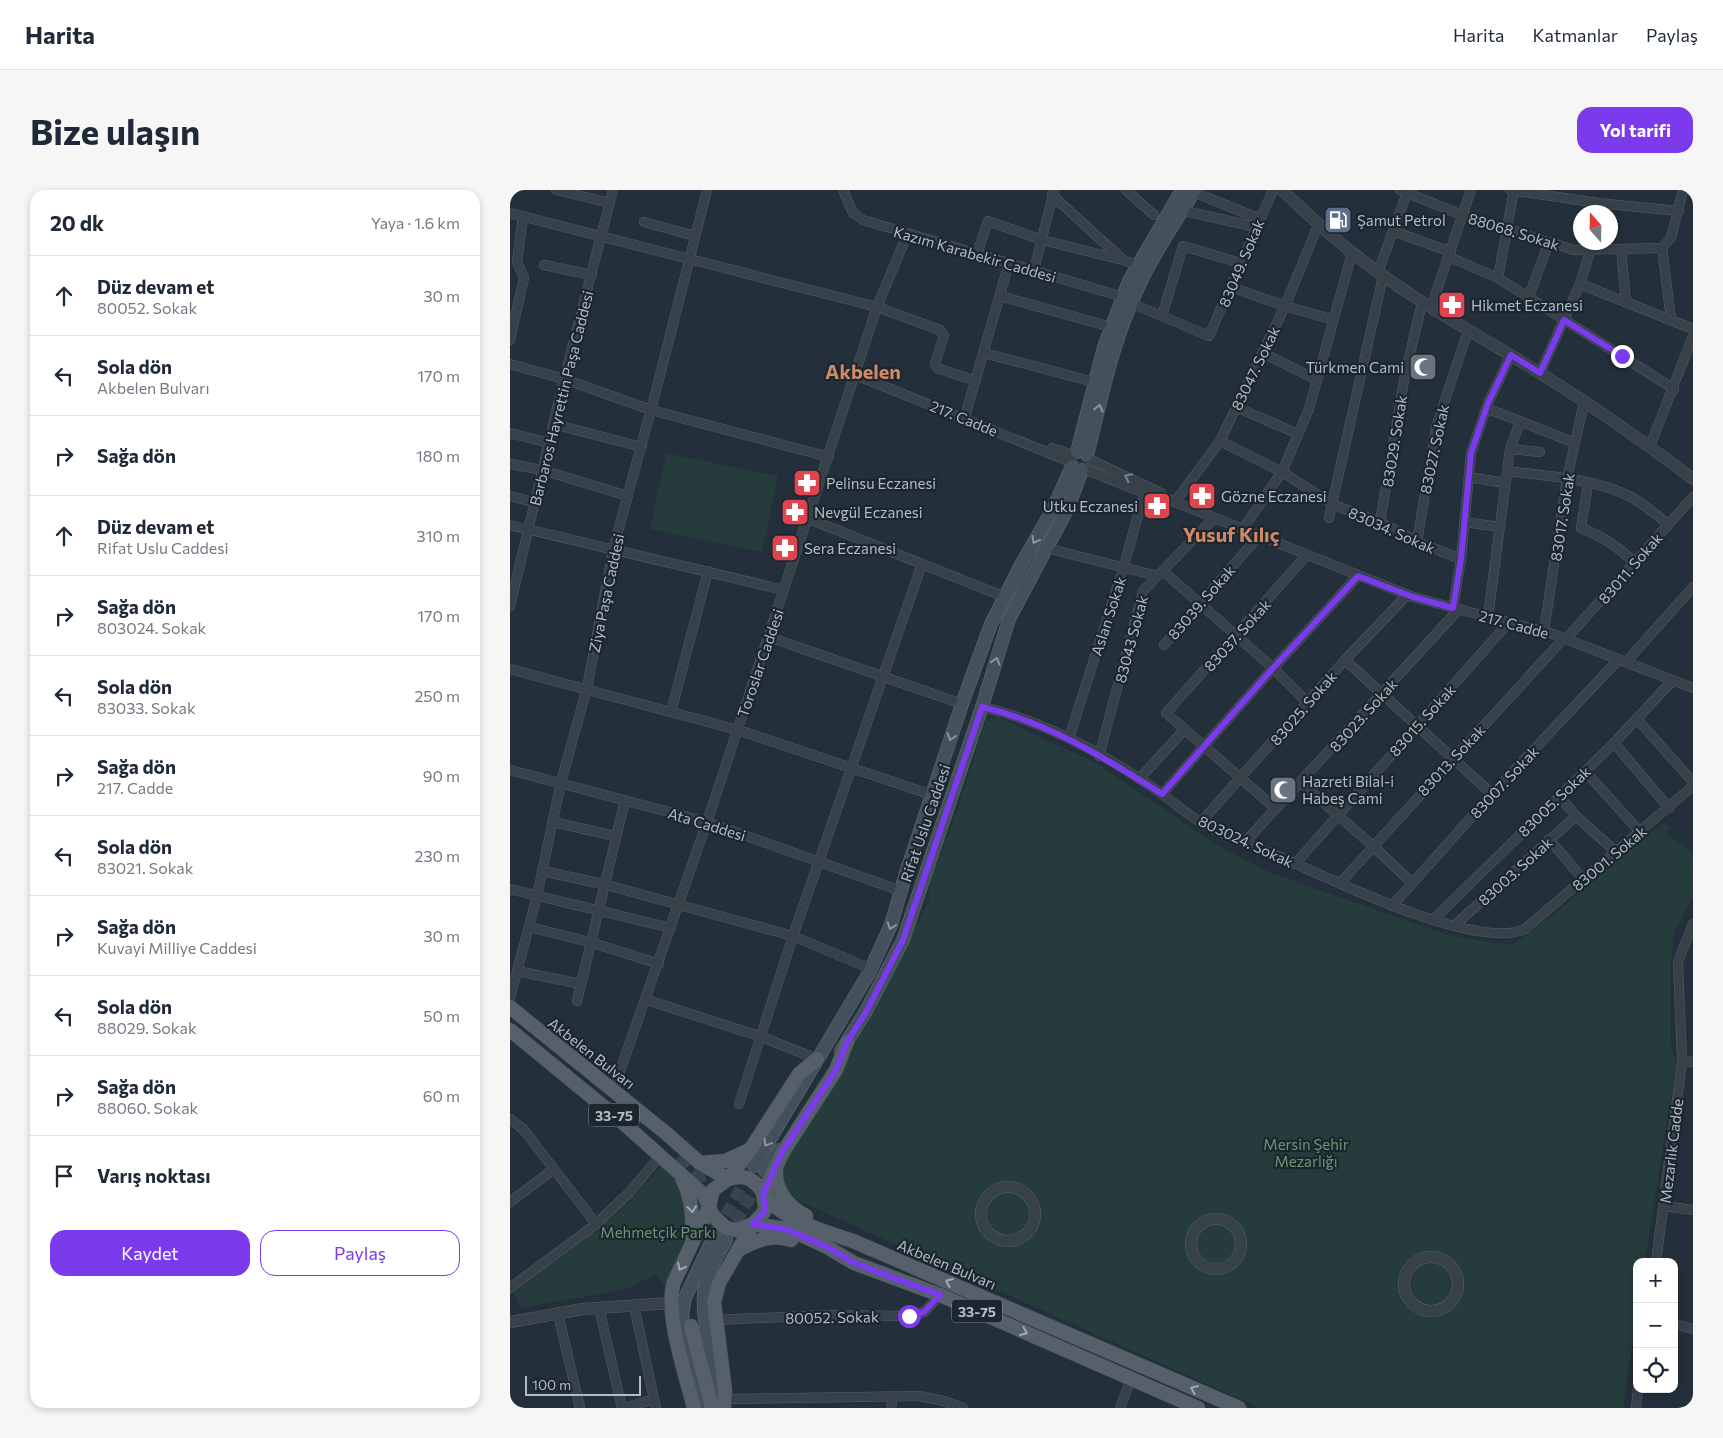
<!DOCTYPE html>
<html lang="tr">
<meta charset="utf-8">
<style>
:root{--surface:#fff;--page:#f6f6f7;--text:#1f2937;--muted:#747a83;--line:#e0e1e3;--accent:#7c3aed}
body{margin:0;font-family:Commissioner,sans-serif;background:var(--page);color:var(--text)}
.controls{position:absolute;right:15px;bottom:15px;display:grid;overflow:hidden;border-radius:10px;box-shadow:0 2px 8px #0003}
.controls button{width:45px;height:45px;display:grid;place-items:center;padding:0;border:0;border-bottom:1px solid var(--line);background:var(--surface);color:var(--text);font:25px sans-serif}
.compass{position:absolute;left:1063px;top:15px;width:45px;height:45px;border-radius:50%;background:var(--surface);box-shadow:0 2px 8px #0003;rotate:340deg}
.scale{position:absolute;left:15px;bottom:12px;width:116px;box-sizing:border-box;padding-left:5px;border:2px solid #b2bcc6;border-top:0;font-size:14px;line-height:18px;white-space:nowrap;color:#b2bcc6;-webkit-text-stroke:4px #1c262f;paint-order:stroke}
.stop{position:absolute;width:15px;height:15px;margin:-11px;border:4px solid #7c3aed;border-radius:50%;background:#fff}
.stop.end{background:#7c3aed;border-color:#fff;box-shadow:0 1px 5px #0008}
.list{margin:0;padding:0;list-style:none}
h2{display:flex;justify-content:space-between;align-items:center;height:65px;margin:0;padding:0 20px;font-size:21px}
h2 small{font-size:16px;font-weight:400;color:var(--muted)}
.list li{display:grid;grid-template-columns:32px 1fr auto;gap:15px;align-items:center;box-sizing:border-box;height:80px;padding:0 20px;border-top:1px solid var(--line)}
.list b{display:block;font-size:19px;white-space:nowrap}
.list p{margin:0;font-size:16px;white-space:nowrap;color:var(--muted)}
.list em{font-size:16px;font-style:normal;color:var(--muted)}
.actions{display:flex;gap:10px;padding:15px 20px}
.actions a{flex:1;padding:11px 0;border:1px solid var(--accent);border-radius:15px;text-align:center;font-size:18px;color:var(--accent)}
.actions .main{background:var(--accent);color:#fff}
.icon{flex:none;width:28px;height:28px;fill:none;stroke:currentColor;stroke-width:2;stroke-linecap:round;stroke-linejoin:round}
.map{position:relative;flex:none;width:1183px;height:1218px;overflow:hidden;border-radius:15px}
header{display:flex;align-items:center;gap:30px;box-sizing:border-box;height:70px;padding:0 25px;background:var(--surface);border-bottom:1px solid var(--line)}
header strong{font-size:24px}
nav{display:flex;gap:28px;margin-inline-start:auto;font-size:18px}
.intro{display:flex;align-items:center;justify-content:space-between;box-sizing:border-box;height:120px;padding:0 30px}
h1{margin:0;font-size:35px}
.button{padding:12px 22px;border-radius:15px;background:var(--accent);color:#fff;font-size:18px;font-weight:700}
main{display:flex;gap:30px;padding:0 30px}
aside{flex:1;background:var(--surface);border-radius:15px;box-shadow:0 2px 8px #0003}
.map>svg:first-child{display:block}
</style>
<header>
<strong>Harita</strong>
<nav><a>Harita</a><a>Katmanlar</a><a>Paylaş</a></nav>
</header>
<div class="intro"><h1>Bize ulaşın</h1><a class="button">Yol tarifi</a></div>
<main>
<aside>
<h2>20 dk<small>Yaya · 1.6 km</small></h2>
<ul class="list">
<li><svg class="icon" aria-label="ahead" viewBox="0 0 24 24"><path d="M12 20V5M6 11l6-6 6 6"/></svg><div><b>Düz devam et</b><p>80052. Sokak</p></div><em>30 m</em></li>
<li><svg class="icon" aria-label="left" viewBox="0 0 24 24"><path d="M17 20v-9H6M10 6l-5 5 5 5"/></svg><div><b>Sola dön</b><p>Akbelen Bulvarı</p></div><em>170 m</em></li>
<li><svg class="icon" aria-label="right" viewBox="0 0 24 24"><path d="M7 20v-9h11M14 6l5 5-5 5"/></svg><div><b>Sağa dön</b></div><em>180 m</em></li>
<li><svg class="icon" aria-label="ahead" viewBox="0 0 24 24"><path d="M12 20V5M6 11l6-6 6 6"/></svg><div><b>Düz devam et</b><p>Rifat Uslu Caddesi</p></div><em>310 m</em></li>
<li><svg class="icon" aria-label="right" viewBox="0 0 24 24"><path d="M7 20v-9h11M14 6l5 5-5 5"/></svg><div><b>Sağa dön</b><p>803024. Sokak</p></div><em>170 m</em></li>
<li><svg class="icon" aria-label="left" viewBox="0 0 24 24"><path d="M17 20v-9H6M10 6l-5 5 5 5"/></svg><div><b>Sola dön</b><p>83033. Sokak</p></div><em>250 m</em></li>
<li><svg class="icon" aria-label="right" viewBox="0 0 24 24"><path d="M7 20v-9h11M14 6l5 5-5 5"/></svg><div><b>Sağa dön</b><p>217. Cadde</p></div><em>90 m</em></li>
<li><svg class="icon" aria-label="left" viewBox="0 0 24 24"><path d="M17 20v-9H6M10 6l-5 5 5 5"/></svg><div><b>Sola dön</b><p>83021. Sokak</p></div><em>230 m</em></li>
<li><svg class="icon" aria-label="right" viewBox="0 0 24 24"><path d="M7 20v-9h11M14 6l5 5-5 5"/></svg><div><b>Sağa dön</b><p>Kuvayi Milliye Caddesi</p></div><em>30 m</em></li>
<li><svg class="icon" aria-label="left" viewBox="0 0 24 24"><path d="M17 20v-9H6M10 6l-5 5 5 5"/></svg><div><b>Sola dön</b><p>88029. Sokak</p></div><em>50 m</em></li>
<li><svg class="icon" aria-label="right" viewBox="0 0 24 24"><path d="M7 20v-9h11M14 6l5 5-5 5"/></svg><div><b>Sağa dön</b><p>88060. Sokak</p></div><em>60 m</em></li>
<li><svg class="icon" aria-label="arrive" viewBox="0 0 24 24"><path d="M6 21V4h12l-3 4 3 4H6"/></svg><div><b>Varış noktası</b></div></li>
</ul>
<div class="actions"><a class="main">Kaydet</a><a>Paylaş</a></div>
</aside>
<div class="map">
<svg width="1183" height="1218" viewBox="0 0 1183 1218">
<rect width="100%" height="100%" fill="#232f3a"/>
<g fill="#263c3c">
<polygon points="156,263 268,286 252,362 140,339"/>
<polygon points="488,527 588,574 705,654 761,683 938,745 1002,755 1041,727 1099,676 1154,633 1161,637 1156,644 1183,663 1183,707 1164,742 1161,773 1161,855 1166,874 1135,1072 1127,1072 1127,1122 1113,1218 750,1218 289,1011 270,994 268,981 366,817 419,710 420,692 449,615 476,530"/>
<polygon points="152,975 188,1002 194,1019 159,1102 146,1084 116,1099 12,1118 3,1103 100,1029 120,1011"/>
</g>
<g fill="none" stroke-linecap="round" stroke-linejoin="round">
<g stroke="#38444f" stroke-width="12" stroke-dasharray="12 6" stroke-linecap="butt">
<polyline points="207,1041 241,980"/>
<polyline points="217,1048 255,981"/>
</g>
<polyline stroke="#38444f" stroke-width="14" stroke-dasharray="14 7" stroke-linecap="butt" points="170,965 188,983 192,1010"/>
<defs>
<g id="minor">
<polyline points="46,0 100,13"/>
<polyline points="333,0 343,23 353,30 613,107"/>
<polyline points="616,0 644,25"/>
<polyline points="890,0 952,25 1064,60 1152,58"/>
<polyline points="1000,0 1088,13 1169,21"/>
<polyline points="542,5 612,69"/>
<polyline points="691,5 750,29"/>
<polyline points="679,22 746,37"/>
<polyline points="0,23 367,117 430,140 434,146 425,173 427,178 466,191"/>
<polyline points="134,32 185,46"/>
<polyline points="883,41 941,62"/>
<polyline points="1111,59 1116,113"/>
<polyline points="467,64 478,31 532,50 613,70 628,75"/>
<polyline points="939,67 988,88 1164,199"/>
<polyline points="34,75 82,85"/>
<polyline points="524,80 544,1"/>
<polyline points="868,82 898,0"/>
<polyline points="988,88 1004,0"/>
<polyline points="1070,94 1183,139"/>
<polyline points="721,97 775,116 824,130"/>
<polyline points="490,106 601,137"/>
<polyline points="1018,109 1039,52"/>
<polyline points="621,113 699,146 763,0"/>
<polyline points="921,117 961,0"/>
<polyline points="652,126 673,56 730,73"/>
<polyline points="1161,129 1152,58 1161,48 1173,0"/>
<polyline points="0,150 14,88 7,72 13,26"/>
<polyline points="474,163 584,192"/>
<polyline points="753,163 807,190"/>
<polyline points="0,174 54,189 141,220 319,267"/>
<polyline points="1030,183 1070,94 1083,52"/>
<polyline points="346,185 561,272"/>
<polyline points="726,217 788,244"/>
<polyline points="976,218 1065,253"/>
<polyline points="456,223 499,73"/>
<polyline points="43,234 132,257"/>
<polyline points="0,243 39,253"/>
<polyline points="710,251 772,282 824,315 870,332 907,352 951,369"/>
<polyline points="1140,256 1183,146"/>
<polyline points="542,258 563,265"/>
<polyline points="1000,259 1010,232"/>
<polyline points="579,269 651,303 655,308"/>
<polyline points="0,274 32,280 118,306"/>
<polyline points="575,279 634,303 655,308 903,407 1043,444 1183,498"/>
<path d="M997 281C1037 286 1084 288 1121 307 1134 314 1146 325 1158 334"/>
<polyline points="959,287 995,293"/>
<path d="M1078 294 1071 338C1092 346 1109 357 1125 373"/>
<polyline points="0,306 24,312"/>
<polyline points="665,312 710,251 775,116 809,33"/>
<polyline points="819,328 873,86"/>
<polyline points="299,329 495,407"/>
<polyline points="870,332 895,185 912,113"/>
<polyline points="954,332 990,337"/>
<polyline points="0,335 274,400"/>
<polyline points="732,340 772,282 799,219 842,63"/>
<polyline points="907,352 926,237 958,141"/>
<polyline points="536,358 648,386"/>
<polyline points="653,381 763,478 798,513"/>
<polyline points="0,416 54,189 103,0"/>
<polyline points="943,418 951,369 961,263 978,213 1001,165"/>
<polyline points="978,427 1000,259 1030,262"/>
<polyline points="1034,441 1057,288 1074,213"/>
<polyline points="259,447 452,514"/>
<polyline points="1056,449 1183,307"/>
<polyline points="654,455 748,347"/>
<polyline points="835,470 982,604"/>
<polyline points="1116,472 1183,397"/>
<polyline points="0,479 228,540 422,605"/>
<path d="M472 517C536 531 598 566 652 604 665 613 677 625 692 633 718 647 748 657 775 669 825 691 966 761 1015 739L1183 596"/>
<polyline points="161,522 198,381"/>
<polyline points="1127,529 1183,592"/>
<polyline points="559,548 614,376 634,303"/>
<polyline points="1104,553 1159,618"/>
<polyline points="589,566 633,401 703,329"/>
<polyline points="0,580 197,632 391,701"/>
<polyline points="1075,581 1130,642"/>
<polyline points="629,589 675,539"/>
<polyline points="791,593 863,656 902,693"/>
<polyline points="652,604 763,478 848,386"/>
<polyline points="1049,606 1066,626 1106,662"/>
<polyline points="765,618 656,523 796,366"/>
<polyline points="43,632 105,646"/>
<polyline points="691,632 835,470 897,405"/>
<polyline points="1039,649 1073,689"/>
<polyline points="735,652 949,419"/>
<polyline points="785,674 999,432"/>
<polyline points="32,681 93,694 283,746 361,779"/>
<polyline points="830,693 1054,448"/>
<polyline points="0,699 161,738"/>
<polyline points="882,716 982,604 1109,469"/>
<polyline points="923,730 1104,553 1163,490"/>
<polyline points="944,736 1066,626"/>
<polyline points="19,737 80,752 149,774"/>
<polyline points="7,781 71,794"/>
<polyline points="0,808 27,706 51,592 77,498 103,360 147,197 197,0"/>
<polyline points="137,810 252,847 307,869"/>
<polyline points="67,811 115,610"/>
<polyline points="1172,871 1183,872"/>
<polyline points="103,901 197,632 367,117 397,45"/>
<polyline points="229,914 283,746 412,374"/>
<polyline points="0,929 14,940 86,1034 0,1098"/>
<polyline points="0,1012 44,979"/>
<polyline points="1154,1016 1183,1020"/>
<polyline points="86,1034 119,1003 150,966"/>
<polyline points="1146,1072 1172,871 1168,772 1183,734"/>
<polyline points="124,1116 146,1218"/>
<polyline points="89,1118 112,1218"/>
<polyline points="48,1124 70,1218"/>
<polyline points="206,1130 318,1125 399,1126 414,1122 430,1105"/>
<polyline points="1164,1134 1183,1139"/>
<polyline points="214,1209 409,1206 434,1211 453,1218"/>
<polyline points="114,1218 144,1209"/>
<polyline points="381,1218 383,1208"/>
<polyline points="610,1218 621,1189"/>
<polyline points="1126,1218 1128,1199"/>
</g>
<g id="tertiary">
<path d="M772 0C795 22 818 44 843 63 893 103 947 133 1002 166 1064 203 1125 245 1183 289"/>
<circle cx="498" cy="1024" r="27"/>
<circle cx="706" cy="1054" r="25"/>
<circle cx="921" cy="1094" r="27"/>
<polyline points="0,1132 73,1119 161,1113"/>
</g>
<g id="secondary">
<polyline points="567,262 594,157 619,91 672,0"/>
<path d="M577 265C590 215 600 162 621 114 637 73 662 37 685 0"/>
<polyline points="331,861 356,821 393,750 472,517 499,429 558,318 572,280"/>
<polyline points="244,976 359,783 381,735 396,683 452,514 481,434 512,373 543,319 562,276"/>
<polyline points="255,981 269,960"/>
<path d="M210 1203C204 1175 189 1123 195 1096 199 1079 208 1064 216 1050"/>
<polyline points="191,1218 172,1125 175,1108 205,1044"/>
</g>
<g id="primary">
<path d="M0 817 157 944 190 973 218 989C225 987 230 986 237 988 251 993 256 1010 267 1018 290 1035 317 1042 343 1051L729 1218"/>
<polyline points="0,840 111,931 194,1005 203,1026 216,1038 226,1040 243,1034 278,1039 317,1057 344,1073 430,1105 688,1218"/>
<polyline points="190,973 215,971 239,960"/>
<path d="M266 978C264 999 277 1016 296 1026"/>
<path d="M172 988C182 1008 183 1026 182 1047"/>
<path d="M230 1059C247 1050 261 1044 281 1050"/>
<polyline points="181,1136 202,1218"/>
<path d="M184 1218C176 1186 154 1122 164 1092L199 1017 203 1000 218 989 240 960 289 884 307 869"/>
<polyline points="214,1218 215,1200 204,1112 209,1093 243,1034 254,1022 255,1016 253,1004 273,962 326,880 337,852"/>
</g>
</defs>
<use href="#minor" stroke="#555f68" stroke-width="10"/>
<use href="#tertiary" stroke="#555f68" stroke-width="12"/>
<use href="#secondary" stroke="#555f68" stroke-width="14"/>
<use href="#primary" stroke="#404a53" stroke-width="15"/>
<use href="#minor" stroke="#37414a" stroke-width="9"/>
<use href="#tertiary" stroke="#37414a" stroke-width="11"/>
<use href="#secondary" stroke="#45505d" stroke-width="12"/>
<use href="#primary" stroke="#55606a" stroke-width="14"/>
</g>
<defs><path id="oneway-chevron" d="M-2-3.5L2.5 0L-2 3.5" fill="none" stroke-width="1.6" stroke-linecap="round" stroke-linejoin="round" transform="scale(1.25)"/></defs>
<g stroke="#8c96a1">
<use href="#oneway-chevron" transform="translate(589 218) rotate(-76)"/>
<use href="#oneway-chevron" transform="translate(525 350) rotate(120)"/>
<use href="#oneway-chevron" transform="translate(486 471) rotate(-73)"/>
<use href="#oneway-chevron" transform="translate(441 547) rotate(108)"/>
<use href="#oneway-chevron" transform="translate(381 736) rotate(110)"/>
<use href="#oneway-chevron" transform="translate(257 953) rotate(121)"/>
</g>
<use stroke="#7b858e" href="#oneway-chevron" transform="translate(618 287) rotate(-154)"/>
<g stroke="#9faab4">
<use href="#oneway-chevron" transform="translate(182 1019) rotate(83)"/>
<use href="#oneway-chevron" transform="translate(171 1077) rotate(116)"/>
<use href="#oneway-chevron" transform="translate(439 1092) rotate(-157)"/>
<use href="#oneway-chevron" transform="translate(514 1142) rotate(24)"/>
<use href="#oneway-chevron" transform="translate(684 1199) rotate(-157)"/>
</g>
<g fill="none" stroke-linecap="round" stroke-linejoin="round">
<path stroke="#7c3aed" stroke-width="6" d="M399 1126 414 1122 430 1105 344 1073 317 1057 278 1040 243 1034 254 1022 255 1016 253 1004 272 962 326 880 337 852 356 822 393 750 472 517C537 532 595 568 652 604L763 478 848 386 903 407 943 418 951 369 961 263 978 213 1001 165 1030 183 1054 130 1112 166"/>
</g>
<defs>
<symbol id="fuel-square" viewBox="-11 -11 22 22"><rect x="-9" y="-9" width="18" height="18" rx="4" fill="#5c6f8a" stroke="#1c262f"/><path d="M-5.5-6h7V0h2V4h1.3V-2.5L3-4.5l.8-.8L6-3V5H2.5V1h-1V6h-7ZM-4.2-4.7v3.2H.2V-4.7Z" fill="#fff"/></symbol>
<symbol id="pharmacy-square" viewBox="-11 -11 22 22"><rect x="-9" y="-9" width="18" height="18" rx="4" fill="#e0444e" stroke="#1c262f"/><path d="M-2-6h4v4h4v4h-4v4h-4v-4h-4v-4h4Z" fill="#fff"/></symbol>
<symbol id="mosque-square" viewBox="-11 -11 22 22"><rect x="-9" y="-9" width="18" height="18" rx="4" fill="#6b7280" stroke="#1c262f"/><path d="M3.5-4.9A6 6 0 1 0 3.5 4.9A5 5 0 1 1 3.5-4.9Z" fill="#fff"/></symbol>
</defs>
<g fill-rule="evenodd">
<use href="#fuel-square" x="812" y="14" width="32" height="32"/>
<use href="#pharmacy-square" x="926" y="99" width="32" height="32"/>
<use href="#mosque-square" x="897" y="161" width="32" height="32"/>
<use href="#pharmacy-square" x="281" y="277" width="32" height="32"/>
<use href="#pharmacy-square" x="676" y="290" width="32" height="32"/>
<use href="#pharmacy-square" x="631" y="300" width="32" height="32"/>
<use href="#pharmacy-square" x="269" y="306" width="32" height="32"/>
<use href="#pharmacy-square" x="259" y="342" width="32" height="32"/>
<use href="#mosque-square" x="757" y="584" width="32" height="32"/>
</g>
<g text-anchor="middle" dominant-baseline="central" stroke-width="4.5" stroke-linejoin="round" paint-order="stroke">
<g fill="#1c262f" stroke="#858f99" stroke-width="1">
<rect x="79" y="913.5" width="50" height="23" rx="4"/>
<rect x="442" y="1109.5" width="50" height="23" rx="4"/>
</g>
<g font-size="14" font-weight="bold" fill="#b2bcc6">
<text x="104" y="925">33-75</text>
<text x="467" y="1121">33-75</text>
</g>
<g font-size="15" fill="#b2bcc6" stroke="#1c262f" text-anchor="start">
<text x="847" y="30">Şamut Petrol</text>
<text x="961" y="115">Hikmet Eczanesi</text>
<text x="894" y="177" text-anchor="end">Türkmen Cami</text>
<text x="316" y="293">Pelinsu Eczanesi</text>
<text x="711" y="306">Gözne Eczanesi</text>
<text x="628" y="316" text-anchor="end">Utku Eczanesi</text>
<text x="304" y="322">Nevgül Eczanesi</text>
<text x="294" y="358">Sera Eczanesi</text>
<text x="792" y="591">Hazreti Bilal-i<tspan x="792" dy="17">Habeş Cami</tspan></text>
</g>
<g font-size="15" fill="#b2bcc6" stroke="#1c262f">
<text transform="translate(1004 41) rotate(17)">88068. Sokak</text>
<text transform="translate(465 64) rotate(16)">Kazım Karabekir Caddesi</text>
<text transform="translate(731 73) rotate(-67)">83049. Sokak</text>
<text transform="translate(745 178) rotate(-64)">83047. Sokak</text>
<text transform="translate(51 208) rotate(-76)">Barbaros Hayrettin Paşa Caddesi</text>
<text transform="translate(454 228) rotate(22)">217. Cadde</text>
<text transform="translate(884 251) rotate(-81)">83029. Sokak</text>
<text transform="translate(924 259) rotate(-78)">83027. Sokak</text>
<text transform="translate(1052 327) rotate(-81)">83017. Sokak</text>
<text transform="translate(882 340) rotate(24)">83034. Sokak</text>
<text transform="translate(1120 378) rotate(-49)">83011. Sokak</text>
<text transform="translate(96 403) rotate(-78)">Ziya Paşa Caddesi</text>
<text transform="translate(691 412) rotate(-49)">83039. Sokak</text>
<text transform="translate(598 426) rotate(-72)">Aslan Sokak</text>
<text transform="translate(1004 434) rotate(15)">217. Cadde</text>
<text transform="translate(727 445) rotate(-48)">83037. Sokak</text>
<text transform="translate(621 449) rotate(-75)">83043 Sokak</text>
<text transform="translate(250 473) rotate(-71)">Toroslar Caddesi</text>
<text transform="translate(793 518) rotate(-49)">83025. Sokak</text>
<text transform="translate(853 525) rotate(-48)">83023. Sokak</text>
<text transform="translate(912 530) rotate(-48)">83015. Sokak</text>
<text transform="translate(941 570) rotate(-47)">83013. Sokak</text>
<text transform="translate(994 592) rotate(-47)">83007. Sokak</text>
<text transform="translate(1044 611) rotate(-44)">83005. Sokak</text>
<text transform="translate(415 633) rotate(-71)">Rifat Uslu Caddesi</text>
<text transform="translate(197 634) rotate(17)">Ata Caddesi</text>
<text transform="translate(736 651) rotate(25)">803024. Sokak</text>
<text transform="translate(1099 668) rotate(-40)">83001. Sokak</text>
<text transform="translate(1005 681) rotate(-42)">83003. Sokak</text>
<text transform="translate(82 863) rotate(38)">Akbelen Bulvarı</text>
<text transform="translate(1161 961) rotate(-83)">Mezarlık Cadde</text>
<text transform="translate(437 1074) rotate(23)">Akbelen Bulvarı</text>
<text transform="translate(322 1127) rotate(-1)">80052. Sokak</text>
</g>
<g font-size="15" fill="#6a9671" stroke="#1c262f">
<text x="796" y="954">Mersin Şehir<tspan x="796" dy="17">Mezarlığı</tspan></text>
<text x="148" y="1042">Mehmetçik Parkı</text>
</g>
<g font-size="20" font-weight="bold" fill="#cf8a65" stroke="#1c262f">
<text x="353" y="181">Akbelen</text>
<text x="721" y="344">Yusuf Kılıç</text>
</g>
</g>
</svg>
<div class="controls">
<button>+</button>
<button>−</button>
<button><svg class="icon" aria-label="locate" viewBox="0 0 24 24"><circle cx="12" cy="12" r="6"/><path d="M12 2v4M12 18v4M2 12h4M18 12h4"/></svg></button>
</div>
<svg class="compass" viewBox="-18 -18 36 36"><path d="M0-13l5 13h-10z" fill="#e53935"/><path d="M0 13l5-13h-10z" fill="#747a83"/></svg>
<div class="scale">100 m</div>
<div class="stop" style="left:399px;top:1126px"></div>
<div class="stop end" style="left:1112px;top:166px"></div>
</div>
</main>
